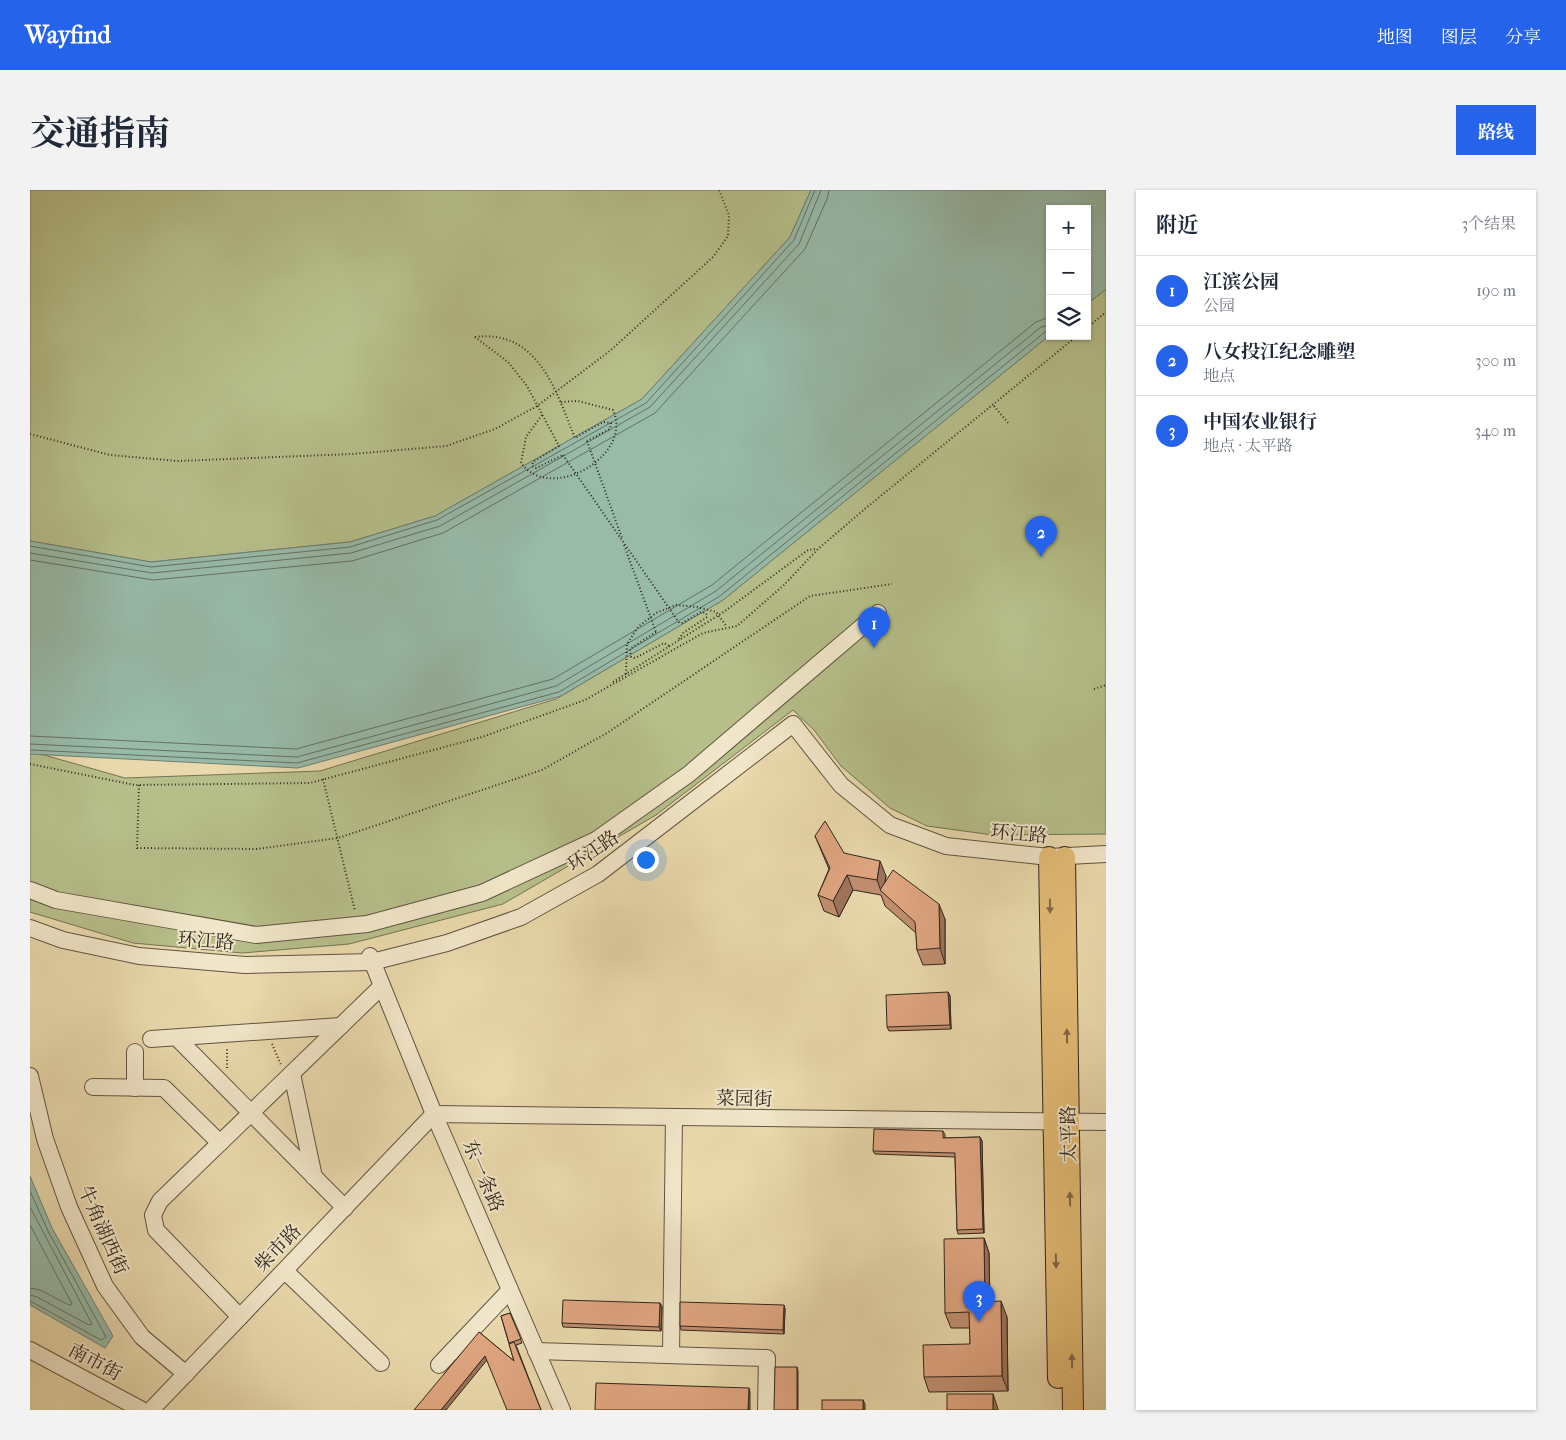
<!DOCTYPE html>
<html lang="zh">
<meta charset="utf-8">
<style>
:root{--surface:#fff;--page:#f2f2f3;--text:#1f2937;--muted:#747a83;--line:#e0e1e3;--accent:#2563eb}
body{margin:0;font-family:"IM FELL French Canon","Noto Serif SC",serif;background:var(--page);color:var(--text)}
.controls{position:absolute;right:15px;top:15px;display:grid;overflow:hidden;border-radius:0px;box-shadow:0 1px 4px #0004}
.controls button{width:45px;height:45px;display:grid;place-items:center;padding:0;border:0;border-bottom:1px solid var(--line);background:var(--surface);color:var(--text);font:25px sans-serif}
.you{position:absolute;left:615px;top:669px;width:18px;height:18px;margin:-12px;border:4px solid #fff;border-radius:50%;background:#1a73e8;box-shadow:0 0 0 8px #1a73e833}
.badge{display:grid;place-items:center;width:32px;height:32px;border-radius:50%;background:var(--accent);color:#fff;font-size:16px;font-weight:700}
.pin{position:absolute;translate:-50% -41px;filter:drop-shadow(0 1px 2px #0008)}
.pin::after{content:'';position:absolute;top:26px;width:18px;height:15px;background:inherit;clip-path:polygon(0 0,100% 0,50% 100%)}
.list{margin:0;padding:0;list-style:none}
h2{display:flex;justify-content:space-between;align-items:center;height:65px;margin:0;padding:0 20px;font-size:21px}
h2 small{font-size:16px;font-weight:400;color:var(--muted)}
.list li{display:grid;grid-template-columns:32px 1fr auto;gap:15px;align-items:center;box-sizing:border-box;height:70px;padding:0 20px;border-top:1px solid var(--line)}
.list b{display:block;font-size:19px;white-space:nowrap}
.list p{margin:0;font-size:16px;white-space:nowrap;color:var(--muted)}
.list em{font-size:16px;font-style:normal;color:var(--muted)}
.icon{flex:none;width:28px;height:28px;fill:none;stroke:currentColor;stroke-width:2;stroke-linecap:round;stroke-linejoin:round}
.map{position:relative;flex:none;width:1076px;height:1220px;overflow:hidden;border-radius:0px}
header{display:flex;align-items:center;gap:30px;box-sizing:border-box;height:70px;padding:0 25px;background:var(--accent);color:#fff}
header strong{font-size:24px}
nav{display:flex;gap:28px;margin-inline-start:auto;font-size:18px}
.intro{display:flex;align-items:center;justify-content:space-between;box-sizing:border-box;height:120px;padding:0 30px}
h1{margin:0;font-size:35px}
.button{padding:12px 22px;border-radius:0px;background:var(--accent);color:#fff;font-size:18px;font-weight:700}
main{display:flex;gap:30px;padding:0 30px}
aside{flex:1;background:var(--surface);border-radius:0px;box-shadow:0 1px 4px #0004}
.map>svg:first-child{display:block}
</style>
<header>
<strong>Wayfind</strong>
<nav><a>地图</a><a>图层</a><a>分享</a></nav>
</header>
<div class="intro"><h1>交通指南</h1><a class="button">路线</a></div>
<main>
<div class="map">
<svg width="1076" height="1220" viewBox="0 0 1076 1220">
<rect width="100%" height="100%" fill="#e9d9ac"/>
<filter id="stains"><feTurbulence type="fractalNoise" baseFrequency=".004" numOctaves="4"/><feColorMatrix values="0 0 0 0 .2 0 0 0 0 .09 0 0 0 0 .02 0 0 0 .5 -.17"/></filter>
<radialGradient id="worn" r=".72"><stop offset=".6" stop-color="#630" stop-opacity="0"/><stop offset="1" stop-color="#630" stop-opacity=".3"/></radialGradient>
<g fill="#b6bf8a" stroke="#747354">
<polygon points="0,0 781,0 760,47 612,209 405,326 320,352 121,372 0,351"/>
<polygon points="1076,99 1076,644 963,645 897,636 860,618 811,576 784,540 763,520 626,625 473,714 319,754 212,763 103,753 0,722 0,561 95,588 290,581 526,509 693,410 1020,145 1057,146 1057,114"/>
</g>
<g fill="#97baa9" stroke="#6f7f72">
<polygon points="781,0 1076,0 1076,99 1057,114 1057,19 1020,19 1020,145 693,410 531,506 268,578 0,564 0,351 121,372 320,352 405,326 612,209 760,47"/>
<polygon points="0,986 22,1038 83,1146 75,1158 0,1115"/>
</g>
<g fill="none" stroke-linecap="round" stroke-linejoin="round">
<g stroke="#647064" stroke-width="1">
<polyline points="0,356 121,377 320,357 407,330 616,213 764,50 785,0"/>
<polyline points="0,363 122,383 321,363 410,336 620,217 769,54 791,0"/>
<polyline points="0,370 123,390 322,371 413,343 625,223 775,59 797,9 799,0"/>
<polyline points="0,546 266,559 523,489 682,395 1006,132 1020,127"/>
<polyline points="0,554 267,567 526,496 686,401 1011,137 1020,135"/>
<polyline points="0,560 267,573 529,502 690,406 1015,142 1020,141"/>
<polyline points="0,1001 18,1041 76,1147 71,1150 0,1111"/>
<polyline points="0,1017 62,1134 59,1135 7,1107 0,1105"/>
<polyline points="0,1035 42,1114 39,1115 10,1100 0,1098"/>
</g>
<defs>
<g id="minor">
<polyline points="0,700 26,710 226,745 337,734 452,703 566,650 659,584 848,423"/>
<polyline points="0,738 33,750 109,766 215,775 342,772 417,753 491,727 568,684 763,534 811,595 860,635 916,656 1019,667 1076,664"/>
<polyline points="340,766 404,924 532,1220"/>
<polyline points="147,848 315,1018"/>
<polyline points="121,849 311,836"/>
<polyline points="105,862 105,898"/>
<polyline points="262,884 284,987"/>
<polyline points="0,886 15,949 39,1017 75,1096 112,1147 156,1184"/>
<polyline points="63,897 134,898 190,953"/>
<polyline points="255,1081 351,1173"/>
<polyline points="210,1127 126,1040 123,1025 130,1011 352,796"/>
<polyline points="0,1160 112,1220"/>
<polyline points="506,1161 737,1168 736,1220"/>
<polyline points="641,1165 644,928"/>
<polyline points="409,1175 480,1100"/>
<polyline points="121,1220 404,924 1076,932"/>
</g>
<g id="major">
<polyline points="1019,667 1028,1188"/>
<polyline points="1035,667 1043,1220"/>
</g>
</defs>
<use href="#minor" stroke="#605442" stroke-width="18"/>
<use href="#major" stroke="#32271f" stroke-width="22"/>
<g stroke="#32271f" stroke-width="2" stroke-dasharray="1 2.5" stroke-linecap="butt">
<polyline points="1057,138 1076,122"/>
<path d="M445 147C508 139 526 201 545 248L573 232 581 233 580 239 557 251"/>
<polyline points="445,147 478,172 497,196 529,256 503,272 502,276 506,278 533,265"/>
<polyline points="964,216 979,234"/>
<path d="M512 225 496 247 491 273C521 314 604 265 583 220L548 211 530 212"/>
<polyline points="0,244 80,265 148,271 322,264 416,256 465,239 507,216 581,160 683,67 698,46 699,25 689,0"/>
<polyline points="626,442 600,459 601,467 605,468 634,453 639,456"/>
<polyline points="649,449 653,443 677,427 676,423 671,422 650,434"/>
<polyline points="596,484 597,454 608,437 626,423 646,415 667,417 686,422 697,437"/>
<polyline points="583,492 695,421 778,360 787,359"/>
<polyline points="1064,499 1076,495"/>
<polyline points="0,574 105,595 280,593 452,547 555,510 673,443 707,436 754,395 788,359 836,318 1047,146"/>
<polyline points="293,589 325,721"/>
<polyline points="109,595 107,658 227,659 308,648 512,580 577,543 780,406 862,394"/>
<polyline points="242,854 251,875"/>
<polyline points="197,878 197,858"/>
</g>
<use href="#minor" stroke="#f1e6c9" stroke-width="16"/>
<use href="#major" stroke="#e4bc76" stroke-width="20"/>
<g stroke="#32271f" stroke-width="2" stroke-dasharray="1 2.5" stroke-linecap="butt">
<polyline points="557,251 592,348"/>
<polyline points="533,265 650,434"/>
<polyline points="594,355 626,442"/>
</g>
</g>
<g fill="#c18f6f" stroke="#32271f">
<polygon points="785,646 814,663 856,686 855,693 915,729 915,774 893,775 887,760 886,743 855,716 851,705 823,700 809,727 794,721 788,705 799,679"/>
<polygon points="918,802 920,806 921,839 859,841 857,837"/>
<polygon points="913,941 915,945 915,948 950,947 952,951 954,1043 928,1044 927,1040 925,967 845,964 843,961"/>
<polygon points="954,1048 959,1063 960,1112 977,1127 978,1201 899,1202 894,1187 940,1154 940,1138 921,1138 915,1123"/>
<polygon points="630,1113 632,1117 631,1141 533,1137 532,1133"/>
<polygon points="755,1119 754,1144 651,1140 650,1136"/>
<polygon points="480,1123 492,1153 486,1155 511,1220 449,1142 484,1171 471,1126"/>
</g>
<g fill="#9d745a" stroke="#32271f">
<polygon points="850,671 856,686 853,703 851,701 847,690"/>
<polygon points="817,685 823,700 809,727 803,711"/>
<polygon points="909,714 915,729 915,774 910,758"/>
<polygon points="918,802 920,806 921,839 920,835"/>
<polygon points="950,947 952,951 954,1043 953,1039"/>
<polygon points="954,1048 959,1063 960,1127 955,1112"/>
<polygon points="971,1111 977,1127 978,1201 972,1186"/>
<polygon points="630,1113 632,1117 631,1141 629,1137"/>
<polygon points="754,1115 755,1119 754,1144 753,1140"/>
<polygon points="455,1166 457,1170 416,1220 411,1220"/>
<polygon points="767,1177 768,1181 768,1220 767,1220"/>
<polygon points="719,1198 720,1202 720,1220 718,1220"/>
<polygon points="963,1204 968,1219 968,1220 963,1220"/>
<polygon points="833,1210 835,1214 835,1220 833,1220"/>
</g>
<g fill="#e0a681" stroke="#32271f">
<polygon points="795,631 814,663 850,671 847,690 817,685 803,711 788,705 800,678 785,646"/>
<polygon points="863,680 909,714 910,758 887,760 885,732 850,700"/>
<polygon points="918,802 920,835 857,837 856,805"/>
<polygon points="844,939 913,941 913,948 950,947 953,1039 927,1040 925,963 843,961"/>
<polygon points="954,1048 955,1112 971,1111 972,1186 894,1187 893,1155 940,1154 939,1122 915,1123 914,1049"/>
<polygon points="533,1110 630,1113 629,1137 532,1133"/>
<polygon points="650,1112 754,1115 753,1140 650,1136"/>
<polygon points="480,1123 491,1149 479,1153 471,1126"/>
<polygon points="449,1142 484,1171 479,1154 484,1152 511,1220 477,1220 455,1166 411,1220 384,1220"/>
<polygon points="745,1177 767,1177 767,1220 744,1220"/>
<polygon points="566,1193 719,1198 718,1220 565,1220"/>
<rect x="917" y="1204" width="46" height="16"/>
<rect x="792" y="1210" width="41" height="10"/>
</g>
<defs><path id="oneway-solid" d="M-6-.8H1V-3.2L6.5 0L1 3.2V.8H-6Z" transform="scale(1.25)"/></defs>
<g fill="#826a46">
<use href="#oneway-solid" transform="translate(1020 716) rotate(89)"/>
<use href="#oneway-solid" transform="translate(1037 846) rotate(-91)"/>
<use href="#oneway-solid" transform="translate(1040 1009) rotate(-91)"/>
<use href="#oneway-solid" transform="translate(1026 1071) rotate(89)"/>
<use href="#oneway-solid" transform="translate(1042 1171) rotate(-91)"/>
</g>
<g text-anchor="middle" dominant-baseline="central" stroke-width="4" stroke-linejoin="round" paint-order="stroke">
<g font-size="19" fill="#32271f" stroke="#f1e6c9">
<text transform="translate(989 644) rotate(5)">环江路</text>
<text transform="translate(563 661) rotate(-34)">环江路</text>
<text transform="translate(176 751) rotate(4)">环江路</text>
<text transform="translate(714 909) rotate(1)">菜园街</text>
<text transform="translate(1039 944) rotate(-91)">太平路</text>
<text transform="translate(453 986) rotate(67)">东一条路</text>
<text transform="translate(73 1040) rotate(66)">牛角湖西街</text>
<text transform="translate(248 1058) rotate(-46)">柴市路</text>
<text transform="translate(65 1172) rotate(28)">南市街</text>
</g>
</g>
<rect width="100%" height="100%" filter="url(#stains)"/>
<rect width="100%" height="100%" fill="url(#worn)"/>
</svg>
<div class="controls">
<button>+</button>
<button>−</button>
<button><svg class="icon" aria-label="layers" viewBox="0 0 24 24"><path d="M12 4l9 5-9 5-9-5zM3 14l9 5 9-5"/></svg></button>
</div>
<div class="you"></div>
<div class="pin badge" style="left:844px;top:458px">1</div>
<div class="pin badge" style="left:1011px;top:367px">2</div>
<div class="pin badge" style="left:949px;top:1132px">3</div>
</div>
<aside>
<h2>附近<small>3个结果</small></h2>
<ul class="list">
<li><span class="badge">1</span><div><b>江滨公园</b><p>公园</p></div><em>190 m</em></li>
<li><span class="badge">2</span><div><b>八女投江纪念雕塑</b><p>地点</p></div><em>300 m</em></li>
<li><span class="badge">3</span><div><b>中国农业银行</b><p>地点 · 太平路</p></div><em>340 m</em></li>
</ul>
</aside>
</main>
